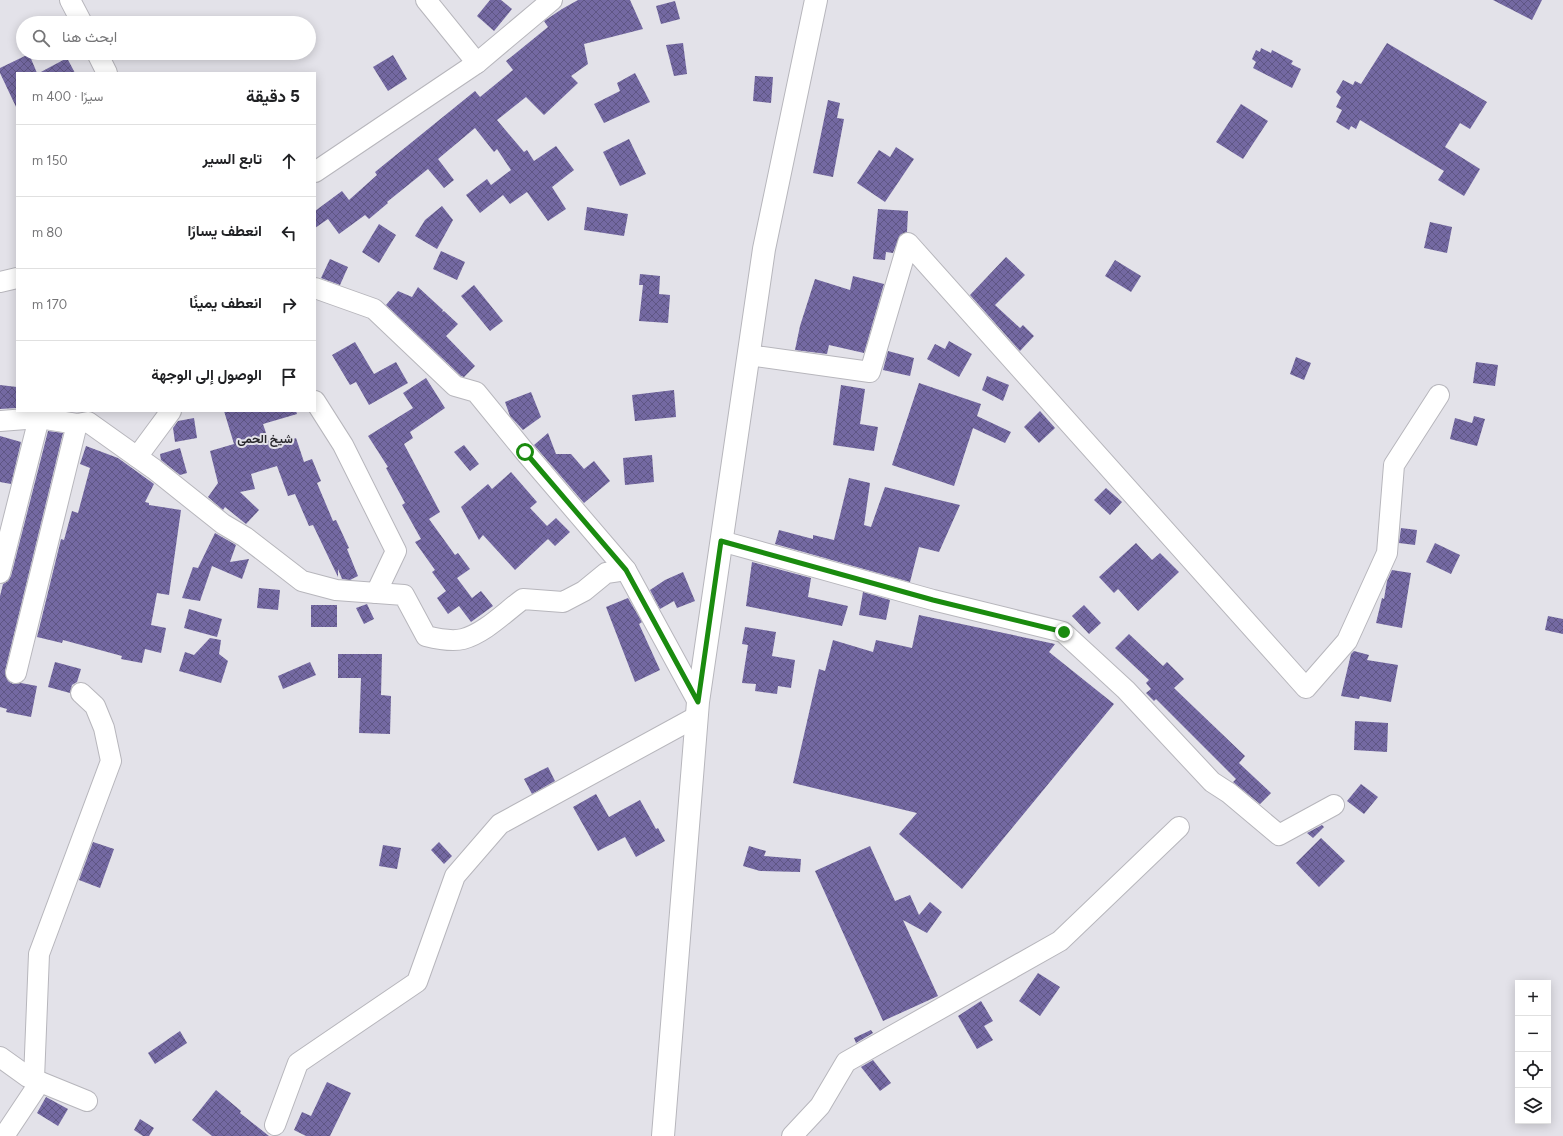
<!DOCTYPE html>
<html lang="ar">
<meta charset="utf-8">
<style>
:root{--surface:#fff;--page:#f2f2f2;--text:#202124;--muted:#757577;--line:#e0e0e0}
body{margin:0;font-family:Figtree,Vazirmatn,sans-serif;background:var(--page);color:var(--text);direction:rtl}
.controls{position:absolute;right:12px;bottom:12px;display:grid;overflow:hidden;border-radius:0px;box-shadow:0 2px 10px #0003}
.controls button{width:36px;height:36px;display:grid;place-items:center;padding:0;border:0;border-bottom:1px solid var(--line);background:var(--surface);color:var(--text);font:20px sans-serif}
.stop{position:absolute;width:12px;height:12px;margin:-9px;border:3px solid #1a8b0f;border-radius:50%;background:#fff}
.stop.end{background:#1a8b0f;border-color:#fff;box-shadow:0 1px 4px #0008}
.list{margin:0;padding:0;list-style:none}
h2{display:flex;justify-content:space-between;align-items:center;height:52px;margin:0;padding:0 16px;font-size:17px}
h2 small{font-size:13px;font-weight:400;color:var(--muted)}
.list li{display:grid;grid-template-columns:26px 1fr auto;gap:12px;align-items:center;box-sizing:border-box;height:72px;padding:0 16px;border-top:1px solid var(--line)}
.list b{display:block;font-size:15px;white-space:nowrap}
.list em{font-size:13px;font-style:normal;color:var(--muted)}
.icon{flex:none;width:22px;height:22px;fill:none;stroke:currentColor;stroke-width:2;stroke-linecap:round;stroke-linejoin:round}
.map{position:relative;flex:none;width:1563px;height:1136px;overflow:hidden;direction:ltr}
.search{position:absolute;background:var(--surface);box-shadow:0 2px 10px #0003;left:16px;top:16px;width:300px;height:44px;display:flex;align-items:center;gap:10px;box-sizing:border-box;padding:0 14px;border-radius:22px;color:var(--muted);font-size:15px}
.panel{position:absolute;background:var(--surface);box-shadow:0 2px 10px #0003;left:16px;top:72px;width:300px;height:340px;border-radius:0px;direction:rtl}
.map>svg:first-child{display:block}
</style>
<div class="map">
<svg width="1563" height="1136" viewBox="0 0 1563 1136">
<defs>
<pattern id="building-cross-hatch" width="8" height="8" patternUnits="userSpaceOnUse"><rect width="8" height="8" fill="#7469a2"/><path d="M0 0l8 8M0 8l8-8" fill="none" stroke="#5f5684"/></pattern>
</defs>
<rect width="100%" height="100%" fill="#e3e2e9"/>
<g fill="url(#building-cross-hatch)">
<polygon points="490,0 501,0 512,9 494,31 477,16"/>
<polygon points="578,0 630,0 643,29 584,44 588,64 571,76 578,83 544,115 526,97 497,120 524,152 527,150 534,161 556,146 574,170 552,187 566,209 548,221 527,192 510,204 503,195 480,213 466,195 487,179 491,185 511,170 497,149 494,152 475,128 438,159 454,180 444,188 428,169 387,202 388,203 369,219 365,215 339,234 328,219 315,228 315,211 342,191 349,200 377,175 375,172 475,91 480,97 513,70 506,61 548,27 544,21 562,9"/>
<polygon points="1493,0 1542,0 1532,20"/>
<polygon points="675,1 680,19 661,24 656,6"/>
<polygon points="683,43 687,74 674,76 666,45"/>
<polygon points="1387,43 1487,102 1470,129 1460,123 1445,147 1480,169 1464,196 1438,180 1444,171 1360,120 1356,129 1351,126 1349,130 1336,122 1342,110 1336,107 1341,97 1336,92 1343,80 1353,85 1355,81 1361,84"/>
<polygon points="1261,48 1271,53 1272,50 1293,61 1291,64 1301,69 1292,88 1253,68 1256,62 1252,59 1256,50 1260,52"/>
<polygon points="29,54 37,73 17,73 17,109 0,73 0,68"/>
<polygon points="393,55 407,79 388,91 373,67"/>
<polygon points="67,58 75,73 39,73"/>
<polygon points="635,73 650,102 604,123 594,104 620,91 617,83"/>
<polygon points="755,76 773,77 771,103 753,101"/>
<polygon points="828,100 840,103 837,118 844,119 833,177 813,173"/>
<polygon points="1241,104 1268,121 1243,159 1216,142"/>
<polygon points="629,139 646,174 620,186 603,152"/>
<polygon points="896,147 914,159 885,202 857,183 879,150 890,157"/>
<polygon points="442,206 453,220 437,249 415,236 425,220"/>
<polygon points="587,207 628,214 624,236 584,230"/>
<polygon points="878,209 908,211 907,232 900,235 893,253 886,252 885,260 873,259"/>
<polygon points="1430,222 1452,227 1447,253 1424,248"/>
<polygon points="379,224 396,235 379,263 362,252"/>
<polygon points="441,251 465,262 457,280 433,269"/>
<polygon points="1006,257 1025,275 995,305 1020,328 1023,325 1034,336 1020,351 970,295"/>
<polygon points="330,259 348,267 340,285 321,278"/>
<polygon points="1115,260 1141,276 1131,292 1105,276"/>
<polygon points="640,274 660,276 659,294 670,295 668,323 639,321 643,285 639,285"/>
<polygon points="853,276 884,284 864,353 829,345 827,354 795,350 800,326 815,279 850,290"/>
<polygon points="474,285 503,321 490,331 461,296"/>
<polygon points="418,287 443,310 442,312 444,311 458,324 446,336 475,366 464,377 461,376 386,305 398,291 412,297"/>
<polygon points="949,341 972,354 959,377 927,359 935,344 945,349"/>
<polygon points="355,342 374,374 396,362 408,383 369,405 356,382 350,385 332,355"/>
<polygon points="888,351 914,358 910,376 883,370"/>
<polygon points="1296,357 1311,363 1304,380 1290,374"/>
<polygon points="1476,362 1498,365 1495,386 1473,383"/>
<polygon points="987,376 1009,385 1003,401 982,390"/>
<polygon points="426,378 445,408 410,432 413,438 404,444 440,512 429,519 455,555 458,553 470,569 457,578 472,598 481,591 493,606 471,622 459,606 448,614 437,598 446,591 432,572 435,570 415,542 421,539 402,505 405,503 386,468 388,467 368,436 413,408 403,393"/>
<polygon points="919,383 981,404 977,416 1011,432 1005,443 973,428 954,486 892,465"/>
<polygon points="0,385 17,387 17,408 0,409"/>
<polygon points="841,385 865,389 860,424 878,427 874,451 833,445"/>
<polygon points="674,390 676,417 635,421 632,395"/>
<polygon points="531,392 541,417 523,430 510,416 505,402"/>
<polygon points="224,411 296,411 297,414 263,424 271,448 296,438 304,462 312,459 321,481 317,483 333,521 336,520 349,548 347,549 358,576 350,580 342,579 338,569 338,577 313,525 309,526 295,494 288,496 277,466 251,474 255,489 240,492 259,510 246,524 225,507 223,510 208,497 218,483 210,451 234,444"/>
<polygon points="1040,411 1055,428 1039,443 1024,427"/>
<polygon points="1474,416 1485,419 1477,446 1450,439 1455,418 1472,423"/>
<polygon points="194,418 197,438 175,442 173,428 178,421"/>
<polygon points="48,431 63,433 5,671 8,681 13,684 21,683 37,686 31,717 6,712 7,709 0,707 0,596 3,584 8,581 11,576"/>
<polygon points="548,433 556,454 571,454 584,469 594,461 610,481 584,503 534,445"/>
<polygon points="0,436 21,442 11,484 0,482"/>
<polygon points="464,445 479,464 470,471 454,452"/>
<polygon points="86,446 118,458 154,484 145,502 149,503 149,505 181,510 169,595 157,593 151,625 166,628 161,653 145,649 142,663 121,659 122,656 63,640 62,643 37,637 61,539 64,540 72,511 78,513 90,468 80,464"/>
<polygon points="180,448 187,473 180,475 161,460 160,454"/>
<polygon points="652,455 654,482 625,485 623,458"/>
<polygon points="511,472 537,502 530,508 547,526 556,518 570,532 555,546 548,539 515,570 483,535 479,540 461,507 488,484 492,489"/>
<polygon points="849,478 870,483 864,525 871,527 885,487 960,505 939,552 919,547 910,582 775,544 779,530 813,539 813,535 834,540"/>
<polygon points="1106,488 1122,502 1110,515 1094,500"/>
<polygon points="1401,528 1417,530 1415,545 1399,543"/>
<polygon points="215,533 236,545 230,562 249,559 242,579 212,566 200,601 182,598 193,567 198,568"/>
<polygon points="1136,543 1152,560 1160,553 1179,572 1138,611 1118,589 1114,593 1099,577"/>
<polygon points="1435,543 1460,555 1451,574 1426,562"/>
<polygon points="752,562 811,578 808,597 848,606 842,626 746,606"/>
<polygon points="1392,570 1411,573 1402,628 1376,623 1382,598 1384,599 1387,581"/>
<polygon points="683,572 695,601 677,608 674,601 660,609 650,590 665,580"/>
<polygon points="259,588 280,590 278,610 257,608"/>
<polygon points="863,592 890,600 886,620 859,615"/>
<polygon points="628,598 642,622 639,624 660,670 635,682 606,607"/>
<polygon points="367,604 374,619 364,624 356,608"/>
<rect x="311" y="605" width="26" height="22"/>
<polygon points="1084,605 1101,623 1089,634 1072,616"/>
<polygon points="189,609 222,619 217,637 184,628"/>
<polygon points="919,615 1055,644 1049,652 1114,704 962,889 899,834 917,813 793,783 819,669 825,671 833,640 873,652 876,640 912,648"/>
<polygon points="1548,616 1563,619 1563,634 1545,630"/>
<polygon points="745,627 776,632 772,656 795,660 791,688 778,686 777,694 755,691 756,684 742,683 748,645 742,644"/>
<polygon points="1129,634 1163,666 1167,662 1184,679 1174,688 1245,756 1239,763 1271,793 1260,804 1233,782 1236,779 1156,699 1154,701 1146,693 1151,689 1146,683 1149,680 1115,648"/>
<polygon points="210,638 221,640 219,654 228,661 221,683 179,671 185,652 194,655"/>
<polygon points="1354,651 1369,655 1367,660 1398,665 1391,702 1360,696 1359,699 1341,696 1351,654"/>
<polygon points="338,654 382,654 381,695 391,696 390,734 359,733 361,678 338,678"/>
<polygon points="55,662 81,669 77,682 72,685 70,693 48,687"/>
<polygon points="310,662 316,675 283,689 278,676"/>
<polygon points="1355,721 1388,723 1387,752 1354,750"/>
<polygon points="548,767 555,781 532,794 524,779"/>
<polygon points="1361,784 1378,797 1364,814 1347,801"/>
<polygon points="596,794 609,817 640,800 656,829 658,828 665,841 636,857 625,837 598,851 573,807"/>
<polygon points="1322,825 1324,827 1313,838 1307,833"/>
<polygon points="1321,838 1345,861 1319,887 1296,863"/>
<polygon points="93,842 114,849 100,888 79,880"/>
<polygon points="439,842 452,856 444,864 431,850"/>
<polygon points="383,845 401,848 397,869 379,866"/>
<polygon points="749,846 766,851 764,856 801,859 800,872 760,871 743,866"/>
<polygon points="870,846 895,901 910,895 919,915 930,902 942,912 927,933 903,920 938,996 883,1021 815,871"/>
<polygon points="1038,973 1060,987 1040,1016 1019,1001"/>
<polygon points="981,1001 993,1021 984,1026 993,1040 977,1049 958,1016"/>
<polygon points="871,1030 873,1033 856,1043 854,1038"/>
<polygon points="180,1031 187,1043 155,1064 148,1053"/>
<polygon points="873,1060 891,1083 880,1091 861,1067"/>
<polygon points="327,1082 351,1093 330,1136 306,1136 294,1130 302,1112 311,1116"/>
<polygon points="216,1090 241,1111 240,1113 269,1136 212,1136 192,1120"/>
<polygon points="46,1097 68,1109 58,1126 37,1113"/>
<polygon points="140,1119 154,1128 149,1136 143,1136 134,1130"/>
</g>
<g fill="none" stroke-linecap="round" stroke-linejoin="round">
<defs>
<g id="minor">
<polyline points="70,0 82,23"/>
<polyline points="426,0 477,63"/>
<polyline points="97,53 107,73"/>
<polyline points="315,172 477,63 552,0"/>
<polyline points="0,282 17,278"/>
<polyline points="315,288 374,309 455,386 476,392 525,452 626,570 698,702"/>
<polyline points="748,355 870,372 908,243 1306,688 1347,641 1387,553 1394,465 1439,395"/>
<polyline points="315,401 343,445 396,551 376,593"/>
<path d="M0 421 39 418 77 424 88 422 154 469 223 524 245 537 302 581 336 590 404 595 426 636C438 639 452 642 463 639 485 633 505 612 523 599L563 602 584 591 606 573 626 570"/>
<polyline points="137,457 171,411"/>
<polyline points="721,541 933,600 1063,632 1126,690 1212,782 1229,793 1279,835 1334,805"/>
<polyline points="0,573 39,418"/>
<polyline points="16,673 77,424"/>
<polyline points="0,1057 28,1077 87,1101"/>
<polyline points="34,1079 39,954 111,761 104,728 95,706 81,693"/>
<polyline points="275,1125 298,1063 417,982 455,876 500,824 696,717"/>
<polyline points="4,1136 40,1082"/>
<polyline points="792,1136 820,1106 846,1062 1060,941 1179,827"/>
</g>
<polyline id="major" points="663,1136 698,702 764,249 816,0"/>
</defs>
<use href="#minor" stroke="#b7b6bc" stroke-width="22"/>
<use href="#major" stroke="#b7b6bc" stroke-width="24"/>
<use href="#minor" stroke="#fff" stroke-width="20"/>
<use href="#major" stroke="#fff" stroke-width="22"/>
</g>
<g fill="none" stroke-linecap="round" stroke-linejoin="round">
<polyline stroke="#1a8b0f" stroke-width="5" points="525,452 626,570 698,702 721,541 933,600 1064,632"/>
</g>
<g text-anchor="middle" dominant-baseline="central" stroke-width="4" stroke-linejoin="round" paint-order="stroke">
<g font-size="12" font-weight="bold" fill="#29282d" stroke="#e3e2e9">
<text x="265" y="439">شيخ الحمى</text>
</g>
</g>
</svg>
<div class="controls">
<button>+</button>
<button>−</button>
<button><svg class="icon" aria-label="locate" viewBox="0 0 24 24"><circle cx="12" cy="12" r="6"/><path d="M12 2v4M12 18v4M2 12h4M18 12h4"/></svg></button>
<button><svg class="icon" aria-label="layers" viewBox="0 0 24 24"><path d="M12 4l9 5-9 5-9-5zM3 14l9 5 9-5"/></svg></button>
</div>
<div class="stop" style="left:525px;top:452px"></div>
<div class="stop end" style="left:1064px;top:632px"></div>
<div class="search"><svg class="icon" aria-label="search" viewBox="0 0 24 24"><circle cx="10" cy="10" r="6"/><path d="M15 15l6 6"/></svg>ابحث هنا</div>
<section class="panel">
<h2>5 دقيقة<small>سيرًا · 400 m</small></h2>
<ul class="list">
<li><svg class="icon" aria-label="ahead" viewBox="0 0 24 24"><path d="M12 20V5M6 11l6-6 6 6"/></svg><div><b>تابع السير</b></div><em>150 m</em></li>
<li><svg class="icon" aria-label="left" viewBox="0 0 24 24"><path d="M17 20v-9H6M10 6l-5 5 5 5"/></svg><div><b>انعطف يسارًا</b></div><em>80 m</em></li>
<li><svg class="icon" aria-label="right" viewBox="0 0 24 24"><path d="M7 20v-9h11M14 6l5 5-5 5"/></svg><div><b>انعطف يمينًا</b></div><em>170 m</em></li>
<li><svg class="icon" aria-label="arrive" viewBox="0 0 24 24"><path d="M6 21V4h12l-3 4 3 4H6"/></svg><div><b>الوصول إلى الوجهة</b></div></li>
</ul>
</section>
</div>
